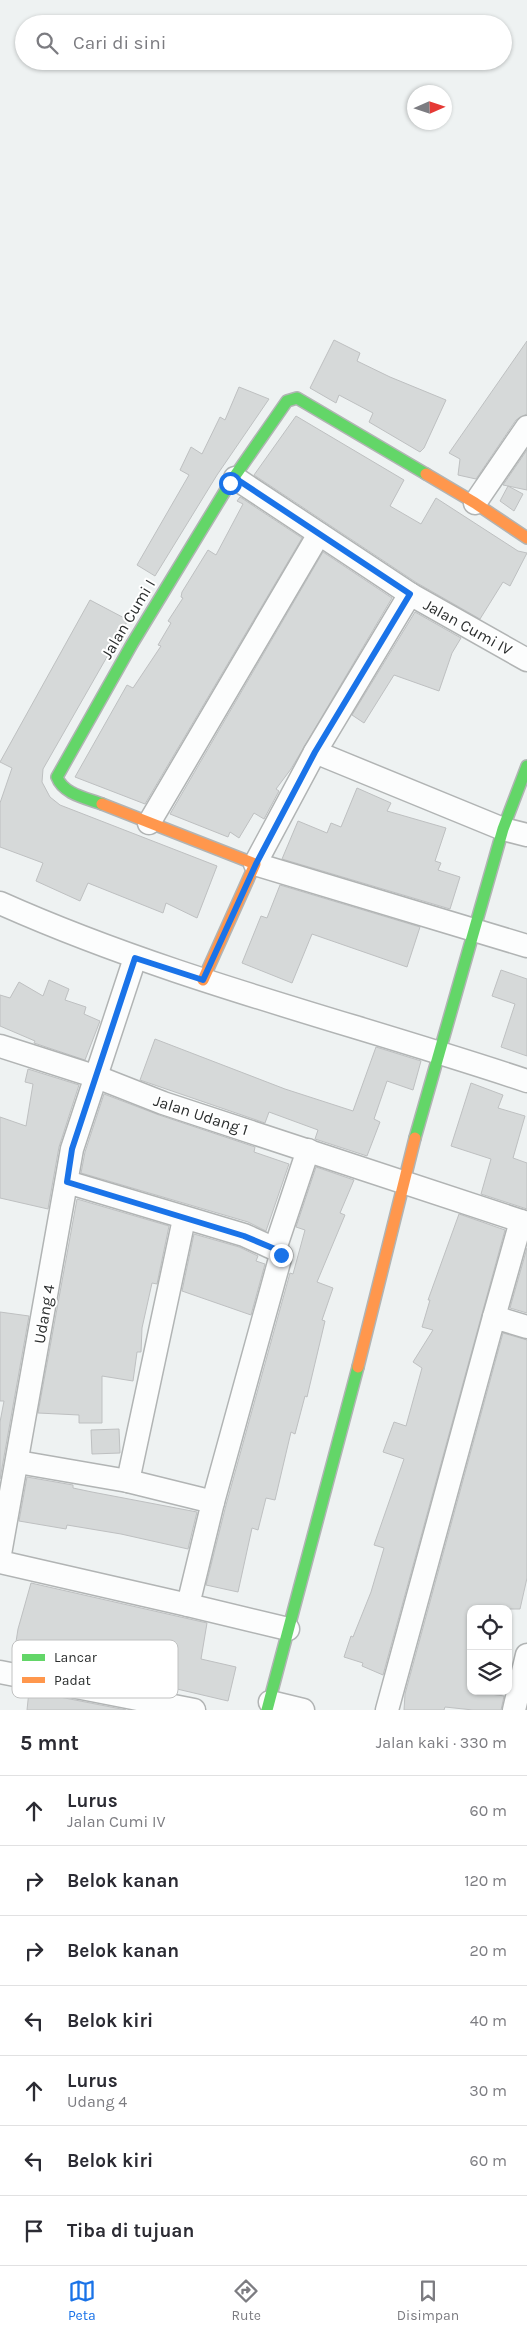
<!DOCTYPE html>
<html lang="id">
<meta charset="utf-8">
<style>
:root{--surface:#fff;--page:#f2f2f3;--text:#2b2b33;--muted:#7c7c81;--line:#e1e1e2;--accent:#1a73e8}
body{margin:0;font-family:Karla,sans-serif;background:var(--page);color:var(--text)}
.controls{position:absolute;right:15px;bottom:15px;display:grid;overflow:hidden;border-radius:10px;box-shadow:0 1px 4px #0004}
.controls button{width:45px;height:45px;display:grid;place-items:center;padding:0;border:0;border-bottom:1px solid var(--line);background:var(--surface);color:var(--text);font:25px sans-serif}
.compass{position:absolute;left:407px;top:85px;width:45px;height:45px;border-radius:50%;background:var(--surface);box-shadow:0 1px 4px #0004;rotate:87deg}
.stop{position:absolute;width:15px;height:15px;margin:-11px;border:4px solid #1a73e8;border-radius:50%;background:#fff}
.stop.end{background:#1a73e8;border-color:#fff;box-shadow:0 1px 5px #0008}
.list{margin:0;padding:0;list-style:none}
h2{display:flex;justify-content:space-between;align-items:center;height:65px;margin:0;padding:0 20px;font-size:21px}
h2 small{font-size:16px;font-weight:400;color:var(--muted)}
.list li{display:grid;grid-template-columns:32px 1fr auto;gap:15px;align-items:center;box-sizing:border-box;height:70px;padding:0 20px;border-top:1px solid var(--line)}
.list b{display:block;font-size:19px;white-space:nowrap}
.list p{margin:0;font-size:16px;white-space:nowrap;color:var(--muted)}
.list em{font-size:16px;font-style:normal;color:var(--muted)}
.icon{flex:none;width:28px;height:28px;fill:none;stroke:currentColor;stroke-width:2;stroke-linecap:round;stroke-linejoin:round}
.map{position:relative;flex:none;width:527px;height:1710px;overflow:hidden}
.search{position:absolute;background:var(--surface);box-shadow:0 1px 4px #0004;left:15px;right:15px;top:15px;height:55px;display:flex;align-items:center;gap:12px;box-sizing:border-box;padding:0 18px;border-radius:28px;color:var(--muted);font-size:19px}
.sheet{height:555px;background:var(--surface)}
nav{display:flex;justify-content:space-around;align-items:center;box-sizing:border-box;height:70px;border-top:1px solid var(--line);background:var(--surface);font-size:14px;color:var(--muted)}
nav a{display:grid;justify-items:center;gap:2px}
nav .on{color:var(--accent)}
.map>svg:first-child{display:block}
</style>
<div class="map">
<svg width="527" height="1710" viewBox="0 0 527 1710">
<rect width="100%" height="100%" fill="#eef2f2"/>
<g fill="#d6d9d9" stroke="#bec0c1">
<polygon points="334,340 360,353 357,361 390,377 446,400 424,448 420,452 369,422 373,413 339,395 336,403 310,388"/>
<polygon points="527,341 527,414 516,420 476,479 458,475 460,459 449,453"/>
<polygon points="239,387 269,399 217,475 155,576 137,565 189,475 180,470 191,447 202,454 220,417 225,420"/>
<polygon points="296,416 404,480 390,506 421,524 436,498 518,551 527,553 510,586 503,582 480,619 417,583 254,475"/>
<polygon points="527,450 527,490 508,486 523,494 514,511 500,501 508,486 503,485"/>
<polygon points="240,497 302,538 145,804 75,777 127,685 133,688 161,646 158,645 171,623 168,621 183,598 181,597 182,592 208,550 216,555 243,504 237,501"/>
<polygon points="323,552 392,598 291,769 276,789 279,791 264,819 254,813 239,838 230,832 228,837 170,814"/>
<polygon points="90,600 128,620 43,769 42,782 50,797 60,805 217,866 197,918 166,903 163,913 88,883 80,901 36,881 43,863 0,847 0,803 12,768 0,762"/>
<polygon points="415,612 461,638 452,653 439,691 394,675 364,723 352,715"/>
<polygon points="357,788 391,803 387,811 446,828 435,861 441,863 438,870 460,877 450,909 282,859 298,821 327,833 331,823 341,827"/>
<polygon points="280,885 420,927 407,967 312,934 292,983 242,963 261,916 267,918"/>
<polygon points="501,970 527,979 527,1056 501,1047 515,1004 492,996"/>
<polygon points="49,980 69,989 65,1000 86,1007 84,1014 100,1021 85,1060 34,1043 35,1041 0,1026 0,995 10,998 19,982 43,996"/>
<polygon points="155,1039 285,1089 353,1111 376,1047 421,1061 413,1090 387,1081 374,1119 380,1122 367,1156 315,1139 318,1130 269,1112 265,1123 140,1080"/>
<polygon points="28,1069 79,1085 59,1147 48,1209 0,1198 0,1117 26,1126 33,1084 25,1082"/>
<polygon points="471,1083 503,1095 498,1108 525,1116 513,1158 527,1163 527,1209 481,1194 491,1159 451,1146"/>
<polygon points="104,1094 159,1115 255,1147 254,1152 289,1164 266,1231 248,1222 81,1173 85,1152"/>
<polygon points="316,1167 354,1180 340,1213 345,1215 317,1282 333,1288 322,1320 325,1321 307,1397 305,1396 295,1434 291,1432 275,1500 266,1498 258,1530 252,1528 238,1592 206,1585 226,1505 290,1273 293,1274 305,1230 296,1227"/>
<polygon points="77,1199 169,1226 157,1284 152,1283 142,1328 141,1352 137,1352 133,1381 102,1376 102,1423 79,1423 79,1415 38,1413"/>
<polygon points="459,1214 505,1230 383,1675 362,1666 363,1663 344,1657 351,1636 353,1637 371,1592 384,1548 374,1545 404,1459 383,1452 394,1422 406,1426 422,1368 413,1362 433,1330 422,1327 430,1300 428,1300"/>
<polygon points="194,1234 239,1247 258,1256 256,1261 265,1264 251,1315 182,1291"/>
<polygon points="527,1248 527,1313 510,1308"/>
<polygon points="0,1312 29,1316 0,1479 0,1422 4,1401 0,1401"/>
<polygon points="503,1333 527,1340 527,1578 520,1609 471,1609 471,1691 504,1696 501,1710 473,1710 445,1707 444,1710 404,1710 405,1694"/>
<polygon points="119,1429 120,1453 92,1454 91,1430"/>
<polygon points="27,1477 73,1485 73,1488 92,1492 197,1512 188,1549 121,1534 67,1525 66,1529 19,1521"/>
<polygon points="31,1583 207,1623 201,1659 236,1667 228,1701 143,1681 142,1686 13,1661 18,1629"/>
<polygon points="29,1691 126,1710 27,1710"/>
</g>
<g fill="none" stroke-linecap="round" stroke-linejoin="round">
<defs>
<g id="street">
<polyline points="235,478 410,594 527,660"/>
<polyline points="475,503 527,427"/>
<polyline points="410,594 315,752 255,864 527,946"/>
<polyline points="315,752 503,829 527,835"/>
<polyline points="149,823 319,534"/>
<path d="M0 903C170 979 351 1022 527 1081"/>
<polyline points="0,1046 97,1077 163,1103 527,1223"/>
<polyline points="67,1182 244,1235 275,1249 281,1255 213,1502 188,1605 288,1629"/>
<polyline points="275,1249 308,1150"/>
<polyline points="494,1317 521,1221"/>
<polyline points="18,1462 128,1481 184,1219"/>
<polyline points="128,1481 213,1502"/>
<polyline points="0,1554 72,1149 135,958"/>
<polyline points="0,1562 188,1605"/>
<polyline points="0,1672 194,1710"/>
<polyline points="270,1702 303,1710"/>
<polyline points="387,1710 494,1317 527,1327"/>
<polyline points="514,1710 527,1655"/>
</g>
<g id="fast">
<path d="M102 804C86 798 63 794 57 777L132 644 230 483 287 401 297 398 426 474"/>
<polyline points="415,1138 503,829 527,766"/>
<polyline points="267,1710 358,1367"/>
</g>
<g id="slow">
<polyline points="426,474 475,503 527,538"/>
<polyline points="102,804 255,864 203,980"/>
<polyline points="358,1367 415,1138"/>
</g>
</defs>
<use href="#street" stroke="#b1b4b4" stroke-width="25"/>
<use href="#fast" stroke="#b1b4b4" stroke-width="14"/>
<use href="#slow" stroke="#b1b4b4" stroke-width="14"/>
<use href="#street" stroke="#fcfdfd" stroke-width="22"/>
<use href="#fast" stroke="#63d668" stroke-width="11"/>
<use href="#slow" stroke="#ff974d" stroke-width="11"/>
</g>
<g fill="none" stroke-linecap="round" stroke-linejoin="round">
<polyline stroke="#1a73e8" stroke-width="6" points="230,483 235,478 410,594 315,752 256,864 203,980 135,958 72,1149 67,1182 244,1236 275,1249 281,1255"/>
</g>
<g text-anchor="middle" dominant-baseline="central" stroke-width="4" stroke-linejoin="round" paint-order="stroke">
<g font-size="16" fill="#2c2f2f" stroke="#fff">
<text transform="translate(128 619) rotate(-59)">Jalan Cumi I</text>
<text transform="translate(468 627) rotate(29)">Jalan Cumi IV</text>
<text transform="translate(201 1115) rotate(18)">Jalan Udang 1</text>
<text transform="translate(44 1314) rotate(-80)">Udang 4</text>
</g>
</g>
<rect x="12" y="1640" width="166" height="58" rx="8" fill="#fff" stroke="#c0c1c1" stroke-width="1"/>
<rect x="22" y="1654" width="23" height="7" fill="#63d668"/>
<rect x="22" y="1677" width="23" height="6" fill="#ff974d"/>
<g font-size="14" fill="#2c2f2f">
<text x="54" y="1662">Lancar</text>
<text x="54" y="1685">Padat</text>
</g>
</svg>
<div class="controls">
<button><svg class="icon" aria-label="locate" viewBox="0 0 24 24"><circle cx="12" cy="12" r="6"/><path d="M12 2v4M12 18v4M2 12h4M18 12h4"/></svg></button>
<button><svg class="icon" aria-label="layers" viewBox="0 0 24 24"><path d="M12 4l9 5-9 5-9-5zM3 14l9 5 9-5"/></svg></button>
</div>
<svg class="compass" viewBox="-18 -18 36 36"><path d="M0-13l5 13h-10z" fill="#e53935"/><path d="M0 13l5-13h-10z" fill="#7c7c81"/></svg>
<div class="stop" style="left:230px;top:483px"></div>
<div class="stop end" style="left:281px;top:1255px"></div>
<div class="search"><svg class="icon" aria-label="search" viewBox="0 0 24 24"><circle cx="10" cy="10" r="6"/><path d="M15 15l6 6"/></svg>Cari di sini</div>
</div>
<section class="sheet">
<h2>5 mnt<small>Jalan kaki · 330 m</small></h2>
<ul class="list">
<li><svg class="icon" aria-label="ahead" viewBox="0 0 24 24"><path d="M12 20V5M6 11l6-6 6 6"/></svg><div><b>Lurus</b><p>Jalan Cumi IV</p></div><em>60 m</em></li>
<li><svg class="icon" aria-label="right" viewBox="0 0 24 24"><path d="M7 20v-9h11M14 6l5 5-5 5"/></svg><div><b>Belok kanan</b></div><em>120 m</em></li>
<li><svg class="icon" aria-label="right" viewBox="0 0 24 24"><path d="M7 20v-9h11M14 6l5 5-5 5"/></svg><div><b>Belok kanan</b></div><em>20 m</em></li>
<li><svg class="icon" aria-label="left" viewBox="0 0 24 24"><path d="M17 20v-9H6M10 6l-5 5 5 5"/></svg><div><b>Belok kiri</b></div><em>40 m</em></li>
<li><svg class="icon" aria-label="ahead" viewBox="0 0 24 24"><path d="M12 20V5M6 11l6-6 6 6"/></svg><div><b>Lurus</b><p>Udang 4</p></div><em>30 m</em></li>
<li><svg class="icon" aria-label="left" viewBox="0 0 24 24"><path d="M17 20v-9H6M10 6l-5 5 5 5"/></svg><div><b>Belok kiri</b></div><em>60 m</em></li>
<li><svg class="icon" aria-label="arrive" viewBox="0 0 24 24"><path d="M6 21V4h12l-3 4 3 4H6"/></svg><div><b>Tiba di tujuan</b></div></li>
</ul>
</section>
<nav>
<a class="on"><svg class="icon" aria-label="map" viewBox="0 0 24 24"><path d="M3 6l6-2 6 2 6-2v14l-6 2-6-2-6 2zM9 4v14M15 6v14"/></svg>Peta</a>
<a><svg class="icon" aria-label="directions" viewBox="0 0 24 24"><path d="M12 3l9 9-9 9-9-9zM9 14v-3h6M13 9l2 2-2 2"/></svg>Rute</a>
<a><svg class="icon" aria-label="saved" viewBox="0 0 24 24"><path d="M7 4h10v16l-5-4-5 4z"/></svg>Disimpan</a>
</nav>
